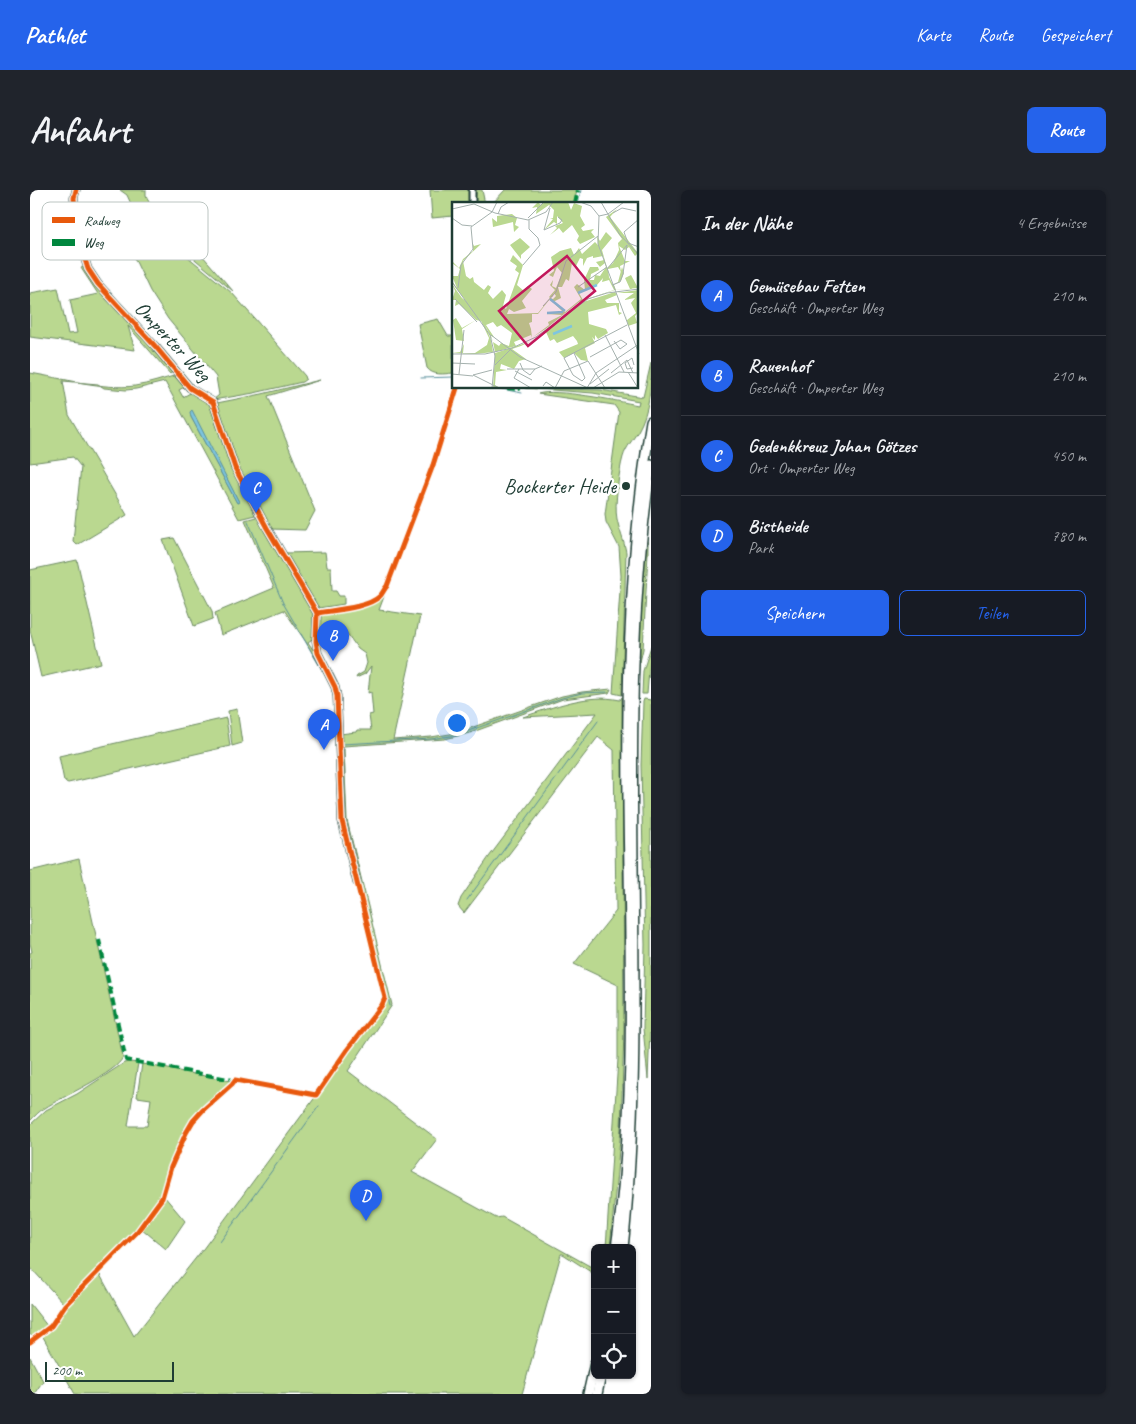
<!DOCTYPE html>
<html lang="de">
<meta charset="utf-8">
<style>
:root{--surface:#171b24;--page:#20242c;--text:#f1f3f6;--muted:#9ea1a6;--line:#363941;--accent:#2563eb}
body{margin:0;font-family:Caveat,sans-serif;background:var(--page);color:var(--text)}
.controls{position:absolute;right:15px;bottom:15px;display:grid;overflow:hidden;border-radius:8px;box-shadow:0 1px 4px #0004}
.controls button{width:45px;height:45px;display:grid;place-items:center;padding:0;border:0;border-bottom:1px solid var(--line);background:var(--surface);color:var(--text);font:25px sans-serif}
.scale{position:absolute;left:15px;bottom:12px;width:129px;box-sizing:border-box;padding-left:5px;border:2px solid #1f3d34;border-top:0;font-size:14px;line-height:18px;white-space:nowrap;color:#1f3d34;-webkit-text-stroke:4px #fff;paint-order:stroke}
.you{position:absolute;left:426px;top:532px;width:18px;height:18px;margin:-12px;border:4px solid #fff;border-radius:50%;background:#1a73e8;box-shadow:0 0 0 8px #1a73e833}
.badge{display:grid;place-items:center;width:32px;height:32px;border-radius:50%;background:var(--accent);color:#fff;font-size:16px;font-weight:700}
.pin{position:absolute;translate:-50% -41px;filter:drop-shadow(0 1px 2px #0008)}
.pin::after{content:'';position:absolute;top:26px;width:18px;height:15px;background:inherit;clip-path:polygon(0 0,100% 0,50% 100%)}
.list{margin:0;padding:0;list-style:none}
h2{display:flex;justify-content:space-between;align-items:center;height:65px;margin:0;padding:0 20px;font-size:21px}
h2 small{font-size:16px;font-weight:400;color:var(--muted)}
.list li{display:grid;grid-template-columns:32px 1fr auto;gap:15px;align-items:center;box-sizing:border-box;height:80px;padding:0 20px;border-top:1px solid var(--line)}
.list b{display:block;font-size:19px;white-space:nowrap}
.list p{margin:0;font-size:16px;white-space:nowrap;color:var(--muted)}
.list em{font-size:16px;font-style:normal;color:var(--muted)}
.actions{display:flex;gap:10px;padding:15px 20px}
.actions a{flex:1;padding:11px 0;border:1px solid var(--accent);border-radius:8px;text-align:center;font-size:18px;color:var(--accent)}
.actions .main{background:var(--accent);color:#fff}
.icon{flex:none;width:28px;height:28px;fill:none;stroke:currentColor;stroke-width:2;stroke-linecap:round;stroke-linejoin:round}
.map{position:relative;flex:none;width:621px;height:1204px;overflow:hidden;border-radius:8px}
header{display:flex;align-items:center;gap:30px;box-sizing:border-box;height:70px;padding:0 25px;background:var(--accent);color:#fff}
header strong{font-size:24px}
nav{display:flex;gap:28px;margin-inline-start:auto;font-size:18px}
.intro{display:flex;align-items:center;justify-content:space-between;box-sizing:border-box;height:120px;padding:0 30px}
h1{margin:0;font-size:35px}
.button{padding:12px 22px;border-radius:8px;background:var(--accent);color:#fff;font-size:18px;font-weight:700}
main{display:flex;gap:30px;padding:0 30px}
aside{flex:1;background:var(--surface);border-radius:8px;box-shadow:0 1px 4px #0004}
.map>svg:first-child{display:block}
</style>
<header>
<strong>Pathlet</strong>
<nav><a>Karte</a><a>Route</a><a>Gespeichert</a></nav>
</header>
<div class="intro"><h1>Anfahrt</h1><a class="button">Route</a></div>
<main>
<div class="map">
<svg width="621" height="1204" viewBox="0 0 621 1204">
<rect width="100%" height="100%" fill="#fff"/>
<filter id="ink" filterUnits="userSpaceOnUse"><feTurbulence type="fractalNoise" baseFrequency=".02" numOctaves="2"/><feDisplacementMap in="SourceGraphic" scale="10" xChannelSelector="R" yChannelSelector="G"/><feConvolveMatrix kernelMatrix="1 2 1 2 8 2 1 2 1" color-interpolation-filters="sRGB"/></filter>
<g filter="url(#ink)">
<g fill="#bad890" stroke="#6c8a62" fill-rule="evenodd">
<polygon points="90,0 116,0 116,5 120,15 159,50 203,101 154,60 111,31 106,25 97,5"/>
<polygon points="400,0 440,0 439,14 423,14 423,26 402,28"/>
<polygon points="446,0 452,0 455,14 445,14"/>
<polygon points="475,0 547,0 544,14 462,14"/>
<path d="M103 26C109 33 117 42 126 44L152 62 202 103 275 186 276 189 272 192 224 203 183 210 189 205 186 187 138 129 120 101 97 53 87 59 77 40Z"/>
<path d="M55 77C68 100 87 117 105 136 118 151 131 166 144 181L140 184 98 136 105 160 0 147V103L28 98 38 144 47 143 40 110 68 104 51 78Z"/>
<path d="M408 129 418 146H423V183C414 184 403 186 397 178L388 134Z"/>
<path d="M621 173C621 196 620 220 608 241 603 250 596 257 593 267 589 281 584 315 587 329 589 340 594 350 596 362L592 505 583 503 591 386 589 357 576 332 575 324 589 222 584 215 508 204C525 198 587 211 608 215L609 211 563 203 495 198 570 200 613 207Z"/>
<path d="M0 183C31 188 74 200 105 196 119 194 133 189 147 185L156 196 149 200 153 207 162 202 182 215 204 279 227 321 225 325 209 329 135 192 106 199 96 200 74 198 68 194 33 191 39 225 97 325 47 355 43 351 51 277 43 267 0 273ZM161 221 209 312 207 313 161 227Z"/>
<path d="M290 190 238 206 285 321 275 340 241 339 254 363 295 362 297 377H301L302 401H306L309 406H314V414L288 418C259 373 229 327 208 278 199 257 194 234 187 213L232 204Z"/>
<polygon points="226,327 231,329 283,420 285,428 285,447 278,452 287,466 305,502 306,537 302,542 288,544 280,529 305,523 303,500 298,490 276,452 254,420 191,445 185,423 244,398 215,330"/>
<polygon points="615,347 618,353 618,363 613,459 610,472 609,441"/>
<polygon points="144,348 182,421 183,429 164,436 133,350"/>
<polygon points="47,370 71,473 11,487 0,440 0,380"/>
<path d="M358 396 349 420 390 426 363 550 401 547 426 543 532 506 552 502 581 499 579 503 533 509 440 543 415 549 314 556 310 553V544L326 542 327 540H341L339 525 343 524 341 502 338 503 341 476 335 484 326 488 327 486 334 482 337 473 335 464 328 459 316 442 312 443 313 441 311 439 302 442 300 439 298 440 301 447 290 452V428L294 424C311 421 338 420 351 406 354 404 356 399 358 396Z"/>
<polygon points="621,456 617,504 612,504 613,481"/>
<path d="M592 507 594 839 591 938 580 1058H576L588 869V795L544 774 586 721 584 560 568 547 434 723 428 716 431 708 459 667 567 523 493 527C524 517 557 503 590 510Z"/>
<polygon points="614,509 621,510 621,815 618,889 613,838 615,755 611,575 613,512"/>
<polygon points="207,519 212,553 202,556 198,521"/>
<polygon points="196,528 200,556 38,593 34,591 29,566"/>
<polygon points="314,559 317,630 362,815 318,881 407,949 382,982 466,1028 472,1027 565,1079 564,1084 533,1064 531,1064 492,1204 45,1204 12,1145 22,1137 36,1116 69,1083 104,1146 173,1059 357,810 313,630 311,563"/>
<path d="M49 669 93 867C87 883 31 907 15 918 9 921 5 926 0 931V763L2 762 0 753V681Z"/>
<polygon points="100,872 108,873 98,936 117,936 121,909 107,907 112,874 201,891 202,893 172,919 162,930 155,942 140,976 129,1009 105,1041 34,1114 0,1077 0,935 16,920 47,904 94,873"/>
<polygon points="134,1006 155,1031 136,1059 111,1038"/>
<polygon points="0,1114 18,1137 3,1148 0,1144"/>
<polygon points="0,1167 13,1191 4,1204 0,1204"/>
</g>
<polygon fill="#7ec5df" stroke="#588f9b" points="162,220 209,312 207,313 161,227 160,222"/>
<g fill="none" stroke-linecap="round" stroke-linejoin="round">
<g stroke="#588f9b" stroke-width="1">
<polyline points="548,14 551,0"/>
<polyline points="391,188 423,187"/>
<polyline points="467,198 492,203"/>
<polyline points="218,331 253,413 303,499"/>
<polyline points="305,515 305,537"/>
<polyline points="312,554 401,549 427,545 532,508 552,503 577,502"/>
<polyline points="312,563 315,629 360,816"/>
<polyline points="437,710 568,531"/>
<polyline points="190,1052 289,916"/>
</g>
<defs>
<g id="minor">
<polyline points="46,0 44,8 48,47 58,79 68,94 125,156 160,198 183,212 205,278 237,338 287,423 286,451 288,463 305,497 307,506 312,631 327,693"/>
<polyline points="442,14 442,0"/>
</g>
<g id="motorway">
<path d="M586 1058C604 932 601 805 599 679 596 529 596 380 621 231"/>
<path d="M593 1058C621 798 582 534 621 275"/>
<polyline points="558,1204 565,1173"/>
<polyline points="567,1204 571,1185"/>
</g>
</defs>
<use href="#minor" stroke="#1f3d34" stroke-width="9"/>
<use href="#motorway" stroke="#1f3d34" stroke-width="12"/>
<use href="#minor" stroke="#fff" stroke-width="5"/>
<use href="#motorway" stroke="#fff" stroke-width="9"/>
<g stroke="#00873e" stroke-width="4" stroke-dasharray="8 4" stroke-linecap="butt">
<polyline points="545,14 548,0"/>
<polyline points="477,198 489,199 489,198"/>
<polyline points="69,750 96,870 209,891"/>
</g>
<defs>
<g id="cycleway">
<path d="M287 423C304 420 338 418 350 406 353 403 354 399 357 396L403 275 427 198"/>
<polyline points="0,1152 21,1136 35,1115 107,1042 132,1008 141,977 156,943 163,931 173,920 202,894 205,890 286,905 317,860 352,815 355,808 312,631 307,506 305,497 288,463 286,451 287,423 237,338 205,278 183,212 160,198 125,156 68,94 58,79 48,47 44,8 46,0"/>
</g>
</defs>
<use href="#cycleway" stroke="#fff" stroke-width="8"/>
<use href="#cycleway" stroke="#e8590c" stroke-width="5"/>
</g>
</g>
<circle fill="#1f3d34" stroke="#fff" stroke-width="2" cx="596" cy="296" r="5"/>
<g text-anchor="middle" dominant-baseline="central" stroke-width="4.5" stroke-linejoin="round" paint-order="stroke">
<g font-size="21" fill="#1f3d34" stroke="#fff">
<text transform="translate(143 151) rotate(47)">Omperter Weg</text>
</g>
<g font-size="21" fill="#1f3d34" stroke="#fff" text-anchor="end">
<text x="586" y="296">Bockerter Heide</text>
</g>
</g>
<g transform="translate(422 12)">
<rect width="186" height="186" fill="#fff"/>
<path d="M86 0 89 3 93 0H116L119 8 122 1 130 4 128 14 133 23 129 26 131 29 142 27 139 30 143 35 128 42 125 38 127 34 120 23 111 31 107 26 98 33 105 26 103 24 111 21 105 14V22L102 20 92 28 101 17 98 16H101L102 8 97 3 84 12 85 5 80 6ZM165 7 158 15 186 51 183 54 177 45 173 48 167 44 173 59H178L168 64 169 70 166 65 156 67 157 75 161 83 166 80 170 65 172 71 169 79 162 83 164 88 178 87 173 76 179 73 186 86 163 88 127 100 95 126 81 135 97 123 96 120 110 113 94 112 111 110 98 97 86 112H80V120L77 121 79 127 80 136 79 133 62 140 64 144 43 150 41 140 33 123 39 138 41 150 24 152 0 151 8 150 12 142 11 151H23L35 143 37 136 29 119 24 118 10 127 12 139 4 138 1 118 4 116 10 126 24 118 7 102 3 104 4 98H0L3 89 0 82 10 96 14 99 3 85 0 79 5 86 0 74H6L8 67 0 61V59L7 66 11 57 21 49V42L22 44 29 42 11 59 14 74 18 77 21 75 22 80 32 88 36 83 39 85 36 91 41 97 50 88 54 93 51 104 54 107 67 71 63 68 65 64 58 59 61 53 71 63 65 83 72 89 76 84 80 87 70 99 74 106 62 110 57 107 55 112 86 111 98 96 101 97 104 94 102 91 101 94 100 95 98 96 97 95 103 88 98 83 101 78 100 84 104 86 110 71 105 65 101 75 97 73 102 69 99 55 108 49 119 46 122 53 127 46 130 52 143 40 146 43 145 34 148 39 154 30 160 36 150 48 155 66 161 61 167 48 166 41 170 37 154 15ZM141 54V56L151 54 152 58 144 60 148 65 153 61 154 65 148 74 143 73 142 78H138L139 72 147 68 146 65H138L132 78 133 88 125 82 122 85 129 97 113 110 101 100 109 96 106 85H110L114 77 117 79 120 61 124 64 128 56 131 57V64L135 56ZM151 76 150 80 157 78 162 88 131 98 127 91 145 83ZM41 120 45 125 49 123 60 131 57 144 49 141 47 144 41 140 39 134 42 135 34 123ZM60 12 65 16 63 23 67 25 62 30 61 20 41 25 40 16 45 20V14ZM68 36 78 45 69 53V57L58 43ZM186 88V111L183 114 186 124 185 121 176 124 173 110 175 118 184 111 179 101 183 96 172 98 182 91H165ZM163 90 165 93 153 98 155 101H167V110L170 111 167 113 164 103 136 110 137 122 154 127 156 131 146 137 143 133V138L140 135 143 141 133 146 136 159 129 158 122 151 112 156 107 150 126 142 125 139 121 134 105 141 102 137 98 139 94 130 98 126 93 129 131 100ZM77 140 69 144 60 147 74 157 67 159 62 167 49 162 48 167 55 168 44 170 43 183 48 186H41L43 151Z" fill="#bad890" fill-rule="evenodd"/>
<path fill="none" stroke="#7ec5df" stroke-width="2.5" d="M126 91 145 83M98 97 113 109M95 111 111 110M101 132 120 124"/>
<path fill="none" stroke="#a5b1ae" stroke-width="1" d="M128 0 139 4 147 14 146 42 187 152M149 0 168 33 187 53M98 6 92 28 108 21 110 18 106 15M0 7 22 2 43 11 76 18 94 10 101 0M161 11 170 6 184 9M46 12 49 5 57 0M147 14 156 12 172 0M0 16 10 23 20 24M76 16 92 0M187 17 172 30 176 41 187 45M71 63 88 43 86 36 77 27V18M155 67 175 43 171 72 168 80 160 83M0 80 38 133 43 154 40 186M126 85 155 65M6 86 9 63 21 47 19 25 40 10 45 0M3 97 25 120M91 104 104 90 114 59 146 34M39 133 68 155 136 186M153 133 172 170M162 139 168 147 175 142 169 138M122 151 133 176 130 179 121 173 112 156 175 123M0 152H33L60 146 84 135 136 97 155 91 187 87M138 155 169 138M136 159 153 186M0 161 23 162M68 161 71 168 78 173 83 167M43 163 59 147M181 166 175 167 173 161 180 156 182 163M55 167H83L90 164M67 167 62 176 79 186M63 169 80 178M176 170 186 186M159 171 175 158 181 171M0 172 21 174M7 172 12 128M21 173 47 186M21 173 40 168M138 182 157 167M91 184 94 180 103 186M103 186 112 169 136 159M135 186 144 171 187 142M141 186 167 170 187 171"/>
<path fill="#c2185b" fill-opacity="0.15" stroke="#c2185b" stroke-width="2.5" d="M115 54 143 89 76 144 47 109Z"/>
<rect width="186" height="186" fill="none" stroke="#1f3d34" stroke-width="2.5"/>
</g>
<rect x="12" y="12" width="166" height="58" rx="8" fill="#fff" stroke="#bcc5c2" stroke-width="1"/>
<rect x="22" y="27" width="23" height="6" fill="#e8590c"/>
<rect x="22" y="49" width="23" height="7" fill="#00873e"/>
<g font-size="14" fill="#1f3d34">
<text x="54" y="35">Radweg</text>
<text x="54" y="57">Weg</text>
</g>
</svg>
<div class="controls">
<button>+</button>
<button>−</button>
<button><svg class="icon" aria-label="locate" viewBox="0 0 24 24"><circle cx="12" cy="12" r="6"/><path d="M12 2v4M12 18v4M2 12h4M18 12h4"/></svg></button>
</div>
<div class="scale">200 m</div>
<div class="you"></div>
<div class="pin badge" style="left:294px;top:560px">A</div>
<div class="pin badge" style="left:303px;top:471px">B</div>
<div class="pin badge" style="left:226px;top:323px">C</div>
<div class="pin badge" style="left:336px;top:1031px">D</div>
</div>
<aside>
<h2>In der Nähe<small>4 Ergebnisse</small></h2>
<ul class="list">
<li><span class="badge">A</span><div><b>Gemüsebau Fetten</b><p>Geschäft · Omperter Weg</p></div><em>210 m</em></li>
<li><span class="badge">B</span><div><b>Rauenhof</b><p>Geschäft · Omperter Weg</p></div><em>210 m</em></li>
<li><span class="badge">C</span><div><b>Gedenkkreuz Johan Götzes</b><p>Ort · Omperter Weg</p></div><em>450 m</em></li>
<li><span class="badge">D</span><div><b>Bistheide</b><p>Park</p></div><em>780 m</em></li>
</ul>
<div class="actions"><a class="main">Speichern</a><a>Teilen</a></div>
</aside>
</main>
